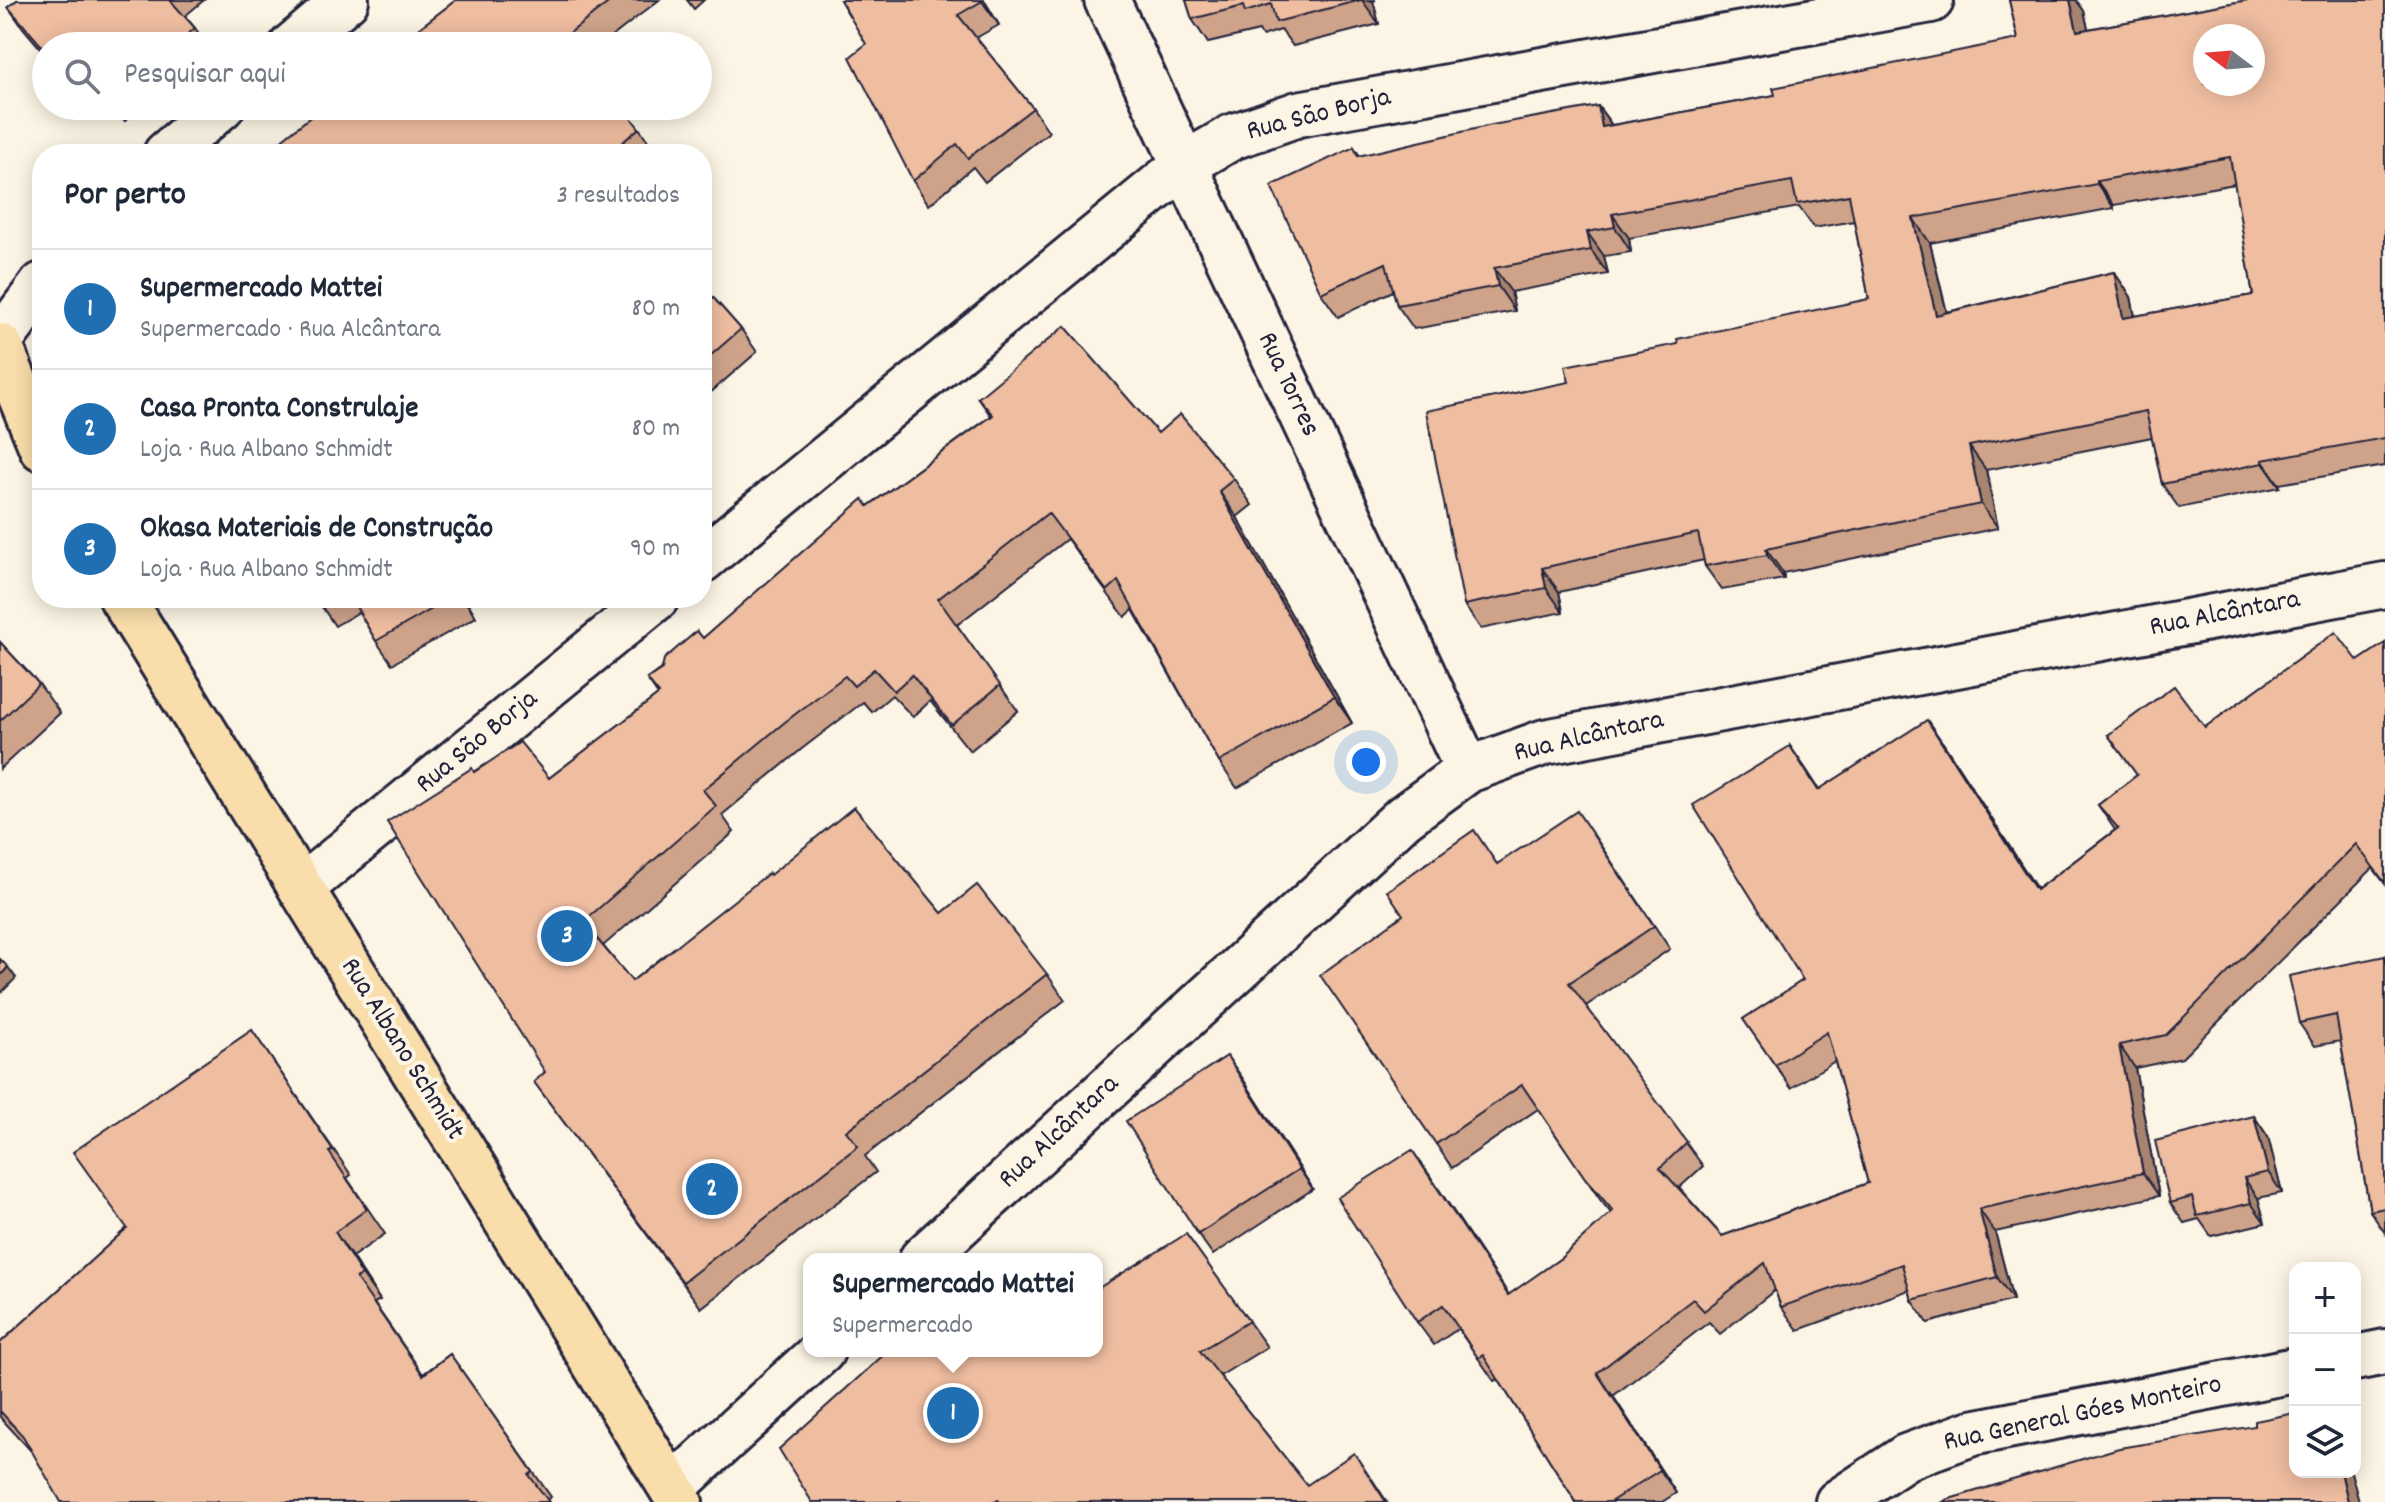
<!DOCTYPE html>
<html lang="pt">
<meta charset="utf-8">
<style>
:root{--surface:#fff;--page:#f2f2f3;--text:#1f2937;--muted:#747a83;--line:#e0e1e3;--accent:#1f6fb2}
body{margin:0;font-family:Dekko,sans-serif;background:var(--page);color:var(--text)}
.controls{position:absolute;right:24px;bottom:24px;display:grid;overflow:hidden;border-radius:16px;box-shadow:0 4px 20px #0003}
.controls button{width:72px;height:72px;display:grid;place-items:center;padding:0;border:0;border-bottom:2px solid var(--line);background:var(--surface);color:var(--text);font:40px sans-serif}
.compass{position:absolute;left:2193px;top:24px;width:72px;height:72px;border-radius:50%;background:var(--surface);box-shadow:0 4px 20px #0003;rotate:286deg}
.you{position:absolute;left:1366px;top:762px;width:28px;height:28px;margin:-20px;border:6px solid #fff;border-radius:50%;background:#1a73e8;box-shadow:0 0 0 12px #1a73e833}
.badge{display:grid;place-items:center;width:52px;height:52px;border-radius:50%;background:var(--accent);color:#fff;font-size:26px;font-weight:700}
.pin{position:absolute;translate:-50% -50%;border:4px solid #fff;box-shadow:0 2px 8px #0006}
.popup{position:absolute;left:803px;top:1253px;width:300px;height:104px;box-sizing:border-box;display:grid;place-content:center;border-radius:16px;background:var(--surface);filter:drop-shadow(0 2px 6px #0005);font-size:26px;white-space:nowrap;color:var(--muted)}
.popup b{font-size:30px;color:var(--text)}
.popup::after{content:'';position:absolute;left:50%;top:100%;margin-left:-16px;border:16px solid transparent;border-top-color:var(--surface)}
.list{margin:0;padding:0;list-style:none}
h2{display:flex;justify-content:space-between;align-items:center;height:104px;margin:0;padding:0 32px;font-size:34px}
h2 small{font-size:26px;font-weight:400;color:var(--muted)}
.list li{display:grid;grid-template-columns:52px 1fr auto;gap:24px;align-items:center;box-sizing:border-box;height:120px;padding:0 32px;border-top:2px solid var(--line)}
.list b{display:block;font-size:30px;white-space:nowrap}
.list p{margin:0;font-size:26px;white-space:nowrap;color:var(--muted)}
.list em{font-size:26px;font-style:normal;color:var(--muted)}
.icon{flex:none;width:44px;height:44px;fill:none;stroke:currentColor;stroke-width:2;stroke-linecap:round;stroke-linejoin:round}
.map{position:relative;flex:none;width:2385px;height:1502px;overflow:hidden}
.search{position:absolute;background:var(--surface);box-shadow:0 4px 20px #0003;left:32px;top:32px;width:680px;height:88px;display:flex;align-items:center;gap:20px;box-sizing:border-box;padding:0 28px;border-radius:44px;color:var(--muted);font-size:30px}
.panel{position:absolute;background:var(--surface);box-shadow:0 4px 20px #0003;left:32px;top:144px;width:680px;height:464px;border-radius:32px}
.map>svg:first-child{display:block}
</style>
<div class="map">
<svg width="2385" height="1502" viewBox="0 0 2385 1502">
<rect width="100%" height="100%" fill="#fcf5e5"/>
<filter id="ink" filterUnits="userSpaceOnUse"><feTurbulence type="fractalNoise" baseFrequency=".0125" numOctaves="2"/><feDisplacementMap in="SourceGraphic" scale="16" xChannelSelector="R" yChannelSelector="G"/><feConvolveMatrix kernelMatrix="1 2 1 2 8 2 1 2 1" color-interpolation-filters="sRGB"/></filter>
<g filter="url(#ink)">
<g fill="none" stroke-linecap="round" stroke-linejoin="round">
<defs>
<g id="minor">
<polyline points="1107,0 1468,770"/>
<polyline points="292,46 346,0"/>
<polyline points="166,154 222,106"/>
<polyline points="0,341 42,285"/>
<polyline points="702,560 1184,165 1232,137 1298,114 1931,0"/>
<polyline points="301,888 656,598"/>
<polyline points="922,1259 1404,817 1468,770 1545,742 2385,585"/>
<polyline points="2355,1358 2385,1352"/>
<polyline points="672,1488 822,1351"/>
<polyline points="1838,1502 1906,1457 1972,1433 2295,1370"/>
</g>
<g id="major">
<polyline points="0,346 42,448"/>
<polyline points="122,598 680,1502"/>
</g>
</defs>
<use href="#minor" stroke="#22223b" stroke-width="50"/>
<use href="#major" stroke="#22223b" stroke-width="50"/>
<use href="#minor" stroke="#fcf5e5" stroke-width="44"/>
<use href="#major" stroke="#f9deab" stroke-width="44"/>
</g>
<g fill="#cea38a" stroke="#22223b" stroke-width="2" fill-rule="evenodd">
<polygon points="17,0 204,0 185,16 195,28 208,46 46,46 46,55 23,28 8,7"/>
<polygon points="456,0 659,0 600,46 396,46"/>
<polygon points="687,0 704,0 694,9"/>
<polygon points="984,0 999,25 976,38 1033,108 1049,132 985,182 973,167 929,205 913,181 866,44"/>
<polygon points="1186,0 1376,0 1373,1 1379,24 1293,46 1281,30 1262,36 1259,31 1208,43 1192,19"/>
<path d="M2009 0H2076L2084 11 2088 29 2248 0H2385V466L2279 484 2280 487 2179 508 2162 484 2152 437 1986 470 1998 528 1783 573 1784 579 1722 590 1705 566 1704 560 1559 592 1563 612 1481 629 1464 605 1569 382 1678 344 1869 299 1854 221 1814 228 1799 207 1629 238 1631 252 1604 256 1608 274 1511 292 1515 311 1414 329 1397 305 1393 291 1338 317 1321 293 1354 147 1360 156 1598 106 1612 125 1775 95 2018 39ZM2235 184 2253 295 2135 316 2131 297 2114 272 1947 312 1930 243 2114 208V205Z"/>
<polygon points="112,106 142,106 125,121"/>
<polygon points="639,128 655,151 652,154 264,154"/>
<polygon points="702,285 741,329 757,352 702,400"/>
<polygon points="978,398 1158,433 1234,479 1252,505 1237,517 1352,723 1237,788 1219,762 1133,610 1125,617 1067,539 957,625 1018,711 970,751 930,701 913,717 892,695 872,712 863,702 803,748 722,815 734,832 603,946 632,981 770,875 942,913 1047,974 1065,1000 865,1156 876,1172 701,1308 534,1082 545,1072 474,772 549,778 658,695 647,679 703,638 868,506 991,416"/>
<polygon points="316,598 465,598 476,617 392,664 376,641 359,612 335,626"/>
<polygon points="0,642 39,684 60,713 0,769"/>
<polygon points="2385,643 2385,884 2373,868 2182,1058 2135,1068 2159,1196 1995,1232 2013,1300 1928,1323 1912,1300 1909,1290 1798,1330 1781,1307 1775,1290 1720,1334 1709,1322 1613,1396 1676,1493 1662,1502 1576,1502 1498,1379 1494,1381 1458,1329 1434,1345 1417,1322 1428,1173 1509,1295 1561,1258 1611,1213 1601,1201 1538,1109 1452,1168 1436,1144 1403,915 1497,864 1593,834 1670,949 1586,1006 1703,1166 1679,1188 1722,1236 1868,1183 1835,1061 1791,1088 1743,1019 1803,980 1790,746 1819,789 1943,743 2037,889 2115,830 2098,805 2137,775 2108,735 2205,727 2358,661"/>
<polygon points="2385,956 2385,1233 2370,1211 2341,1041 2315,1046 2299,1023"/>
<polygon points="252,1030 351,1175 347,1178 385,1234 352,1257 380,1300 374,1303 423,1374 450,1354 551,1497 548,1500 32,1452 0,1417 0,1343 127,1228"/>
<polygon points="1241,1076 1313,1189 1213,1255 1198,1234"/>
<polygon points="2254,1116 2268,1137 2282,1193 2258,1198 2265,1223 2211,1236 2199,1219 2184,1223 2170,1203"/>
<polygon points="1186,1234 1267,1347 1220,1376 1307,1485 1372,1479 1387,1502 812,1502 1097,1351"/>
</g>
<g fill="#a78470" stroke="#22223b" stroke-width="2">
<polygon points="981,0 984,0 999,25"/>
<polygon points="1362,0 1373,1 1379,24"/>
<polygon points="2070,0 2076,0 2084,11 2094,55 2077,31"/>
<polygon points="1598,106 1615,130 1602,127"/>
<polygon points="2097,181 2114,205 2114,208 2097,184"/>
<polygon points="1612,214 1629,238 1631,252 1615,227"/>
<polygon points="1913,218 1930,243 1953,339 1936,315"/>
<polygon points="1587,232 1604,256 1608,274 1591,250"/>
<polygon points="1494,268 1511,292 1515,311 1498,286"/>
<polygon points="2114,272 2131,297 2140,343 2123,318"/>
<polygon points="1969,446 1986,470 1998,528 1981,504"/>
<polygon points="2262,460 2279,484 2280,487 2263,463"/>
<polygon points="1219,491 1237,517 1352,723 1334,697"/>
<polygon points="1766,549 1783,573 1784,579 1767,555"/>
<polygon points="1542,568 1559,592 1563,612 1546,588"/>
<polygon points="463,598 465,598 476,617"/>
<polygon points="1927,720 1943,743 2052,913 2036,890"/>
<polygon points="1790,746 1806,769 1834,813 1818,790"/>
<polygon points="8,967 16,978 0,994 0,976"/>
<polygon points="2119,1045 2135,1068 2159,1196 2143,1173"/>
<polygon points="1227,1056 1241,1076 1313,1189 1299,1169"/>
<polygon points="2254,1116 2268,1137 2282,1193 2268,1172"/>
<polygon points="1412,1150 1428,1173 1524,1318 1508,1295"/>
<polygon points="2244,1178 2258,1198 2265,1223 2251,1203"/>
<polygon points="1979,1209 1995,1232 2013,1300 1997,1277"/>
<polygon points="335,1232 352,1257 380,1300 362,1275"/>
<polygon points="1597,1373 1613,1396 1676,1493 1660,1470"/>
<polygon points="2341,1472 2351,1472 2359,1502 2348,1502"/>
</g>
<g fill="#efbda0" stroke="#22223b" stroke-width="2" fill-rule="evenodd">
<polygon points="17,0 170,0 195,28 174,46 46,46 46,51 8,7"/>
<polygon points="456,0 612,0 566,36 574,46 396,46"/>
<polygon points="840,0 981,0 982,1 958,15 1033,108 968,158 957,144 913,181 850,57 866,44"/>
<polygon points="1186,0 1361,0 1276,22 1271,4 1245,12 1243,6 1192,19"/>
<path d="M2009 0H2070L2077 31 2248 0H2266V1L2272 0H2385V438L2262 460 2263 463 2162 484 2146 411 1969 446 1981 504 1766 549 1767 555 1705 566 1698 533 1542 568 1546 588 1464 605 1426 411 1569 382 1565 366 1678 344 1677 339 1869 299 1849 195 1797 204 1792 181 1612 214 1615 227 1587 232 1591 250 1494 268 1498 286 1397 305 1386 263 1321 293 1271 186 1354 147 1358 156 1492 125 1598 106 1602 127 1775 95 1773 88 2018 39ZM2205 36H2253V84H2205ZM2230 157 2253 295 2123 318 2114 272 1936 315 1913 218 2097 184V181Z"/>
<polygon points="324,106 622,106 639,128 609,154 264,154"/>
<polygon points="702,285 741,329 702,363"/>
<polygon points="1065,326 1158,433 1180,414 1234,479 1219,491 1334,697 1219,762 1118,581 1107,591 1048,513 938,599 1000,685 952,725 912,675 894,691 874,669 854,686 845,676 785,722 703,790 716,806 583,922 632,981 769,873 770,875 854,807 942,913 977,885 1047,974 846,1131 858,1146 683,1282 534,1082 545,1072 387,822 472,768 474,772 520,742 549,778 659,694 647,679 662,669 664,659 697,631 703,638 863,499 868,506 993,415 978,398"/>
<polygon points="316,598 326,598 319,602"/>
<polygon points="351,598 451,598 376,641"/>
<polygon points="2336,632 2358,661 2385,643 2385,883 2356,844 2166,1035 2119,1045 2143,1173 1979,1209 1997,1277 1912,1300 1902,1264 1781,1307 1765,1263 1704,1311 1693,1299 1597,1373 1660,1470 1610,1502 1576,1502 1483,1355 1478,1358 1443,1305 1417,1322 1337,1198 1412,1150 1508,1295 1561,1258 1613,1211 1585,1178 1522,1085 1436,1144 1320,975 1403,915 1387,891 1474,830 1497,864 1577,811 1654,926 1569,983 1687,1142 1660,1168 1722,1236 1868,1183 1827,1032 1775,1065 1743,1019 1803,980 1693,805 1790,746 1818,790 1927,720 2036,890 2118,828 2098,805 2137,775 2108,735 2174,686 2205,727"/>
<polygon points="0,642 39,684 0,721"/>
<polygon points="2385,956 2385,1208 2370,1211 2336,1015 2299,1023 2289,976"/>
<polygon points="0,959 8,967 0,976"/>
<polygon points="252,1030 333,1150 329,1152 367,1209 335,1232 362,1275 356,1278 423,1375 450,1354 533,1472 529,1475 549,1502 61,1502 23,1436 0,1411 0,1343 127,1228 73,1152"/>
<polygon points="1227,1056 1299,1169 1198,1234 1126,1121"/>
<polygon points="2254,1116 2268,1172 2244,1178 2251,1203 2197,1216 2192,1197 2170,1203 2155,1141"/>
<polygon points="1186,1234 1249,1321 1200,1351 1307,1485 1354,1453 1386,1502 1000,1502 998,1500 995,1502 812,1502 779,1449 888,1351 1097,1351 1097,1289"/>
<polygon points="2295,1413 2295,1472 2341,1472 2348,1502 1943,1502 1946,1500 2119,1448 2255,1426 2255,1421"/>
</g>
</g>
<g text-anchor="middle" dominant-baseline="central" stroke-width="8" stroke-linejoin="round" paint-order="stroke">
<g font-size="28" fill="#22223b" stroke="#fcf5e5">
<text transform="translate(1319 116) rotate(-14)">Rua São Borja</text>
<text transform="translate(1287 385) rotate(65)">Rua Torres</text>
<text transform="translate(2225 615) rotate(-11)">Rua Alcântara</text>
<text transform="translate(1589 738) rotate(-13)">Rua Alcântara</text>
<text transform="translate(478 743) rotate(-39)">Rua São Borja</text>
<text transform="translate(401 1050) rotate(58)">Rua Albano Schmidt</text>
<text transform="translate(1060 1133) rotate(-43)">Rua Alcântara</text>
<text transform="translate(2083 1415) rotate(-12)">Rua General Góes Monteiro</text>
</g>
</g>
</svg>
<div class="controls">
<button>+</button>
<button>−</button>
<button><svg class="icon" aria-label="layers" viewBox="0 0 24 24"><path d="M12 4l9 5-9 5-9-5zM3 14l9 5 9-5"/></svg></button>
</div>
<svg class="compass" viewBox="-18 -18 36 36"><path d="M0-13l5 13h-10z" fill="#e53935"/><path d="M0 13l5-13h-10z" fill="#747a83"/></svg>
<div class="you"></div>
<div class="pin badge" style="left:953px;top:1413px">1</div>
<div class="popup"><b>Supermercado Mattei</b>Supermercado</div>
<div class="pin badge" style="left:712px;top:1189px">2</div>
<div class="pin badge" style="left:567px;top:936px">3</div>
<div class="search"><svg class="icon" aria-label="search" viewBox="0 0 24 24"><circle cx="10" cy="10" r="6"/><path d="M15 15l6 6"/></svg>Pesquisar aqui</div>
<section class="panel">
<h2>Por perto<small>3 resultados</small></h2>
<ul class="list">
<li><span class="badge">1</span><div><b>Supermercado Mattei</b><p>Supermercado · Rua Alcântara</p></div><em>80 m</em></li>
<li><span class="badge">2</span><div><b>Casa Pronta Construlaje</b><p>Loja · Rua Albano Schmidt</p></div><em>80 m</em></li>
<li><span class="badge">3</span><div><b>Okasa Materiais de Construção</b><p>Loja · Rua Albano Schmidt</p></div><em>90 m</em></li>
</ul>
</section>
</div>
